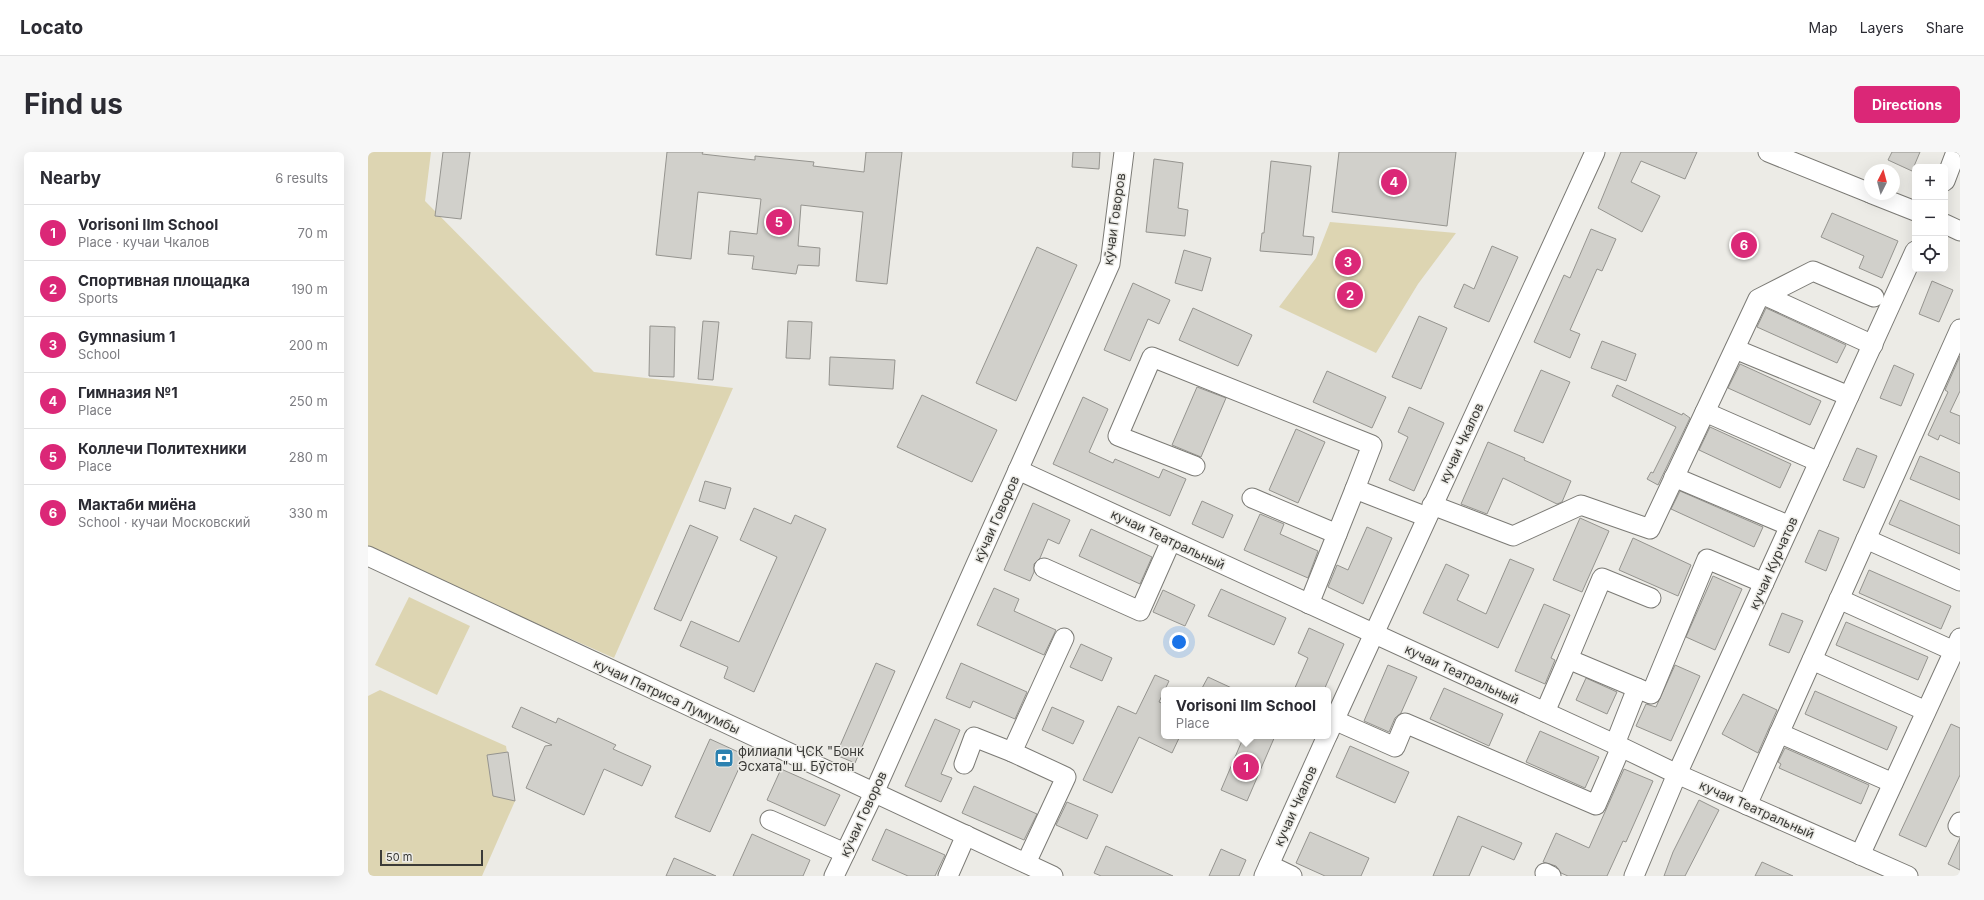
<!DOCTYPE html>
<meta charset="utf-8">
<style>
:root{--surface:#fff;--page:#f7f7f7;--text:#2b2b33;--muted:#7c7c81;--line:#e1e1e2;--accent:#db2777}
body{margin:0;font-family:Inter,sans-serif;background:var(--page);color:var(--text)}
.controls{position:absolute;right:12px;top:12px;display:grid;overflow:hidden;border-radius:6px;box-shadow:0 4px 16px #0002}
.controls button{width:36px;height:36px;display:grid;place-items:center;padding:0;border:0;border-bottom:1px solid var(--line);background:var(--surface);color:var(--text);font:20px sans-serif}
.compass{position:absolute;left:1496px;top:12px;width:36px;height:36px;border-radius:50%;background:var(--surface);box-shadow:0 4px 16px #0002;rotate:6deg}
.scale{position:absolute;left:12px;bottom:10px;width:103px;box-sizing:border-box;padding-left:4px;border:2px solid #3b3b38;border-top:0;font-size:11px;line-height:14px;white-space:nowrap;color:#3b3b38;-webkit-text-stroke:3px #ecebe6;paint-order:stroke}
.you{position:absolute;left:811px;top:490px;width:14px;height:14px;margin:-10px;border:3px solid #fff;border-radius:50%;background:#1a73e8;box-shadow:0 0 0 6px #1a73e833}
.badge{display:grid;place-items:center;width:26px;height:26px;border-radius:50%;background:var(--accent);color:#fff;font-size:13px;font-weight:700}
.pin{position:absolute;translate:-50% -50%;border:2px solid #fff;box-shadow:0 1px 4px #0006}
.popup{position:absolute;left:793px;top:535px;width:170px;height:52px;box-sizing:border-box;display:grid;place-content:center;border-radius:6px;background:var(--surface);filter:drop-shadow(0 1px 3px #0005);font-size:13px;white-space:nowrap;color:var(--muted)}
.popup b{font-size:15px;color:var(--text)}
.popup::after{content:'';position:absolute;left:50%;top:100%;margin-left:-8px;border:8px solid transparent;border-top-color:var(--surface)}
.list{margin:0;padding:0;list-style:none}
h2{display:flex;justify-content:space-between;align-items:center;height:52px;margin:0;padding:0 16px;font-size:17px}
h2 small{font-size:13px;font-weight:400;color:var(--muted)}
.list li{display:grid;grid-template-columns:26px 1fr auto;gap:12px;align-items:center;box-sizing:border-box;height:56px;padding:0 16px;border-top:1px solid var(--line)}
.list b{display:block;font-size:15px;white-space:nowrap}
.list p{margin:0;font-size:13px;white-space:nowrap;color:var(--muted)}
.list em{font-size:13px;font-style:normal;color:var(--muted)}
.icon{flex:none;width:22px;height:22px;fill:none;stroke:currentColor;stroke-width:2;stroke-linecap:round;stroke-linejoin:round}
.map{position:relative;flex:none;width:1592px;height:724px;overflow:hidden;border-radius:6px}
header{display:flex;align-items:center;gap:24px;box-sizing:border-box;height:56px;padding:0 20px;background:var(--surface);border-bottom:1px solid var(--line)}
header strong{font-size:19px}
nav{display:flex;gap:22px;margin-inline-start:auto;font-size:14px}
.intro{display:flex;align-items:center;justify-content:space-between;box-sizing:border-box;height:96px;padding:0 24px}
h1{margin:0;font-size:28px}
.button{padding:10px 18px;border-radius:6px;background:var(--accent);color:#fff;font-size:14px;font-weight:700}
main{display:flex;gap:24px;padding:0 24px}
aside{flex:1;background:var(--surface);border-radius:6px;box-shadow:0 4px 16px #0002}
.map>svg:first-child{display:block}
</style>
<header>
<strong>Locato</strong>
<nav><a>Map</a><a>Layers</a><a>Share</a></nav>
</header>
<div class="intro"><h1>Find us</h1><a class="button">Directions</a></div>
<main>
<aside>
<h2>Nearby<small>6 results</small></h2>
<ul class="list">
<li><span class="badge">1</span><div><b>Vorisoni Ilm School</b><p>Place · кучаи Чкалов</p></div><em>70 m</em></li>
<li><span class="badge">2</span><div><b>Спортивная площадка</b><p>Sports</p></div><em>190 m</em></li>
<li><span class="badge">3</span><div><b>Gymnasium 1</b><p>School</p></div><em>200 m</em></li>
<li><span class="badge">4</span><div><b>Гимназия №1</b><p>Place</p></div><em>250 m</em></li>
<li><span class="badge">5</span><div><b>Коллечи Политехники</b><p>Place</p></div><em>280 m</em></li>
<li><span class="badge">6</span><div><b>Мактаби миёна</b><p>School · кучаи Московский</p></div><em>330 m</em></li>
</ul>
</aside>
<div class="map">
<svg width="1592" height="724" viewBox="0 0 1592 724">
<rect width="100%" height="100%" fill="#ecebe6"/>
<g fill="#ddd5b2">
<polygon points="0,0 63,0 57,49 226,220 365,236 246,506 0,397"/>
<polygon points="962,70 1088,81 1050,132 1008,201 911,155 948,106"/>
<polygon points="41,445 102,474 69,543 7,513"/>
<polygon points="12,538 138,594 147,649 114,724 0,724 0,544"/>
</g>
<g fill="#d1d0cb" stroke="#95948f">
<polygon points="75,0 102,0 93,67 67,64"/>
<polygon points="299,0 335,0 334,2 387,8 387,4 446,10 445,14 496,20 498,0 534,0 519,132 488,129 495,60 433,53 430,94 452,96 451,114 430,113 428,122 384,117 386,104 360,102 362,79 389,82 393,47 330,40 323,107 288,103"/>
<polygon points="705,0 732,0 731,17 704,15"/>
<polygon points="971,0 1088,0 1079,74 964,60"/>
<polygon points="1253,0 1329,0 1317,27 1273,9 1263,30 1292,44 1274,80 1230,56"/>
<polygon points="1524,0 1552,0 1544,19 1520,8"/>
<polygon points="786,7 815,11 810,56 820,58 817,84 778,80"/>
<polygon points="903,9 943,14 935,84 946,85 944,103 892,99 894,81 896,81"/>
<polygon points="1464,61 1530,89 1514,126 1491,116 1496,104 1453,85"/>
<polygon points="1223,77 1248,87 1234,119 1229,117 1202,178 1212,182 1202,206 1166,190 1196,123 1202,126"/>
<polygon points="1124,94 1150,105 1121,170 1086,155 1096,132 1106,137"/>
<polygon points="669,95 709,113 648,249 608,231"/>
<polygon points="816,98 843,106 834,139 807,131"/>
<polygon points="1564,129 1585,138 1571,170 1551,162"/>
<polygon points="765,131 802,148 791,172 780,167 762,209 736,198"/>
<polygon points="825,156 884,183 870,214 811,188"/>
<polygon points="1398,156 1478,193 1469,211 1389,175"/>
<polygon points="1051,164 1079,176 1053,237 1024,225"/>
<polygon points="335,169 351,170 345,228 330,227"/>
<polygon points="420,169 444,170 442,207 418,206"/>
<polygon points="282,174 307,175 306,225 281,224"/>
<polygon points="1234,189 1268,202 1258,229 1223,216"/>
<polygon points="1592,204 1592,239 1582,260 1592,264 1592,292 1572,283 1570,288 1560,283 1580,240 1577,238"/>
<polygon points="462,205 527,208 525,237 461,233"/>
<polygon points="1372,212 1453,249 1442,273 1360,236"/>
<polygon points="1526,213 1546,222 1533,254 1512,246"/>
<polygon points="1173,218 1202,230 1175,291 1146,279"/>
<polygon points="959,219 1018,245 1004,276 945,250"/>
<polygon points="1249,233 1314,263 1315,261 1322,266 1290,333 1279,327 1283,320 1285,321 1308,275 1244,244"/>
<polygon points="829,235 858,246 833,305 804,293"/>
<polygon points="554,243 629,278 604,330 529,295"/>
<polygon points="715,245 740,257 721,300 745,311 747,307 791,326 795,317 818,327 802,364 685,312"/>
<polygon points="1041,255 1076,271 1046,339 1021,328 1040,285 1030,280"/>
<polygon points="1342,275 1423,312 1412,336 1331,298"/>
<polygon points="928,277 957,290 930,351 901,338"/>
<polygon points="1120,290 1157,306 1156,308 1203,329 1194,350 1189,352 1135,326 1119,362 1093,352"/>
<polygon points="1489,296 1509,304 1496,336 1475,328"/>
<polygon points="1552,304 1592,321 1592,348 1542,327"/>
<polygon points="337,329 363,336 357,357 331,349"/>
<polygon points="1312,339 1395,375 1386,395 1303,357"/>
<polygon points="1532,348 1592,374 1592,402 1521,372"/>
<polygon points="834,349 865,363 855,386 824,372"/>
<polygon points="665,351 702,368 691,392 680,387 672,406 666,412 666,420 662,429 636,418"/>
<polygon points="386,356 423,372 427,363 458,377 386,540 356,526 360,515 312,494 323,469 371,490 409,405 372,388"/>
<polygon points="892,362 916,372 912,382 950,399 940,426 876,398"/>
<polygon points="1212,366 1241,379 1214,440 1185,428"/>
<polygon points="322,373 350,385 313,469 286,457"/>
<polygon points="999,375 1024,386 995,452 960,435 969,413 980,418"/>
<polygon points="723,377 784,405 772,432 711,404"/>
<polygon points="1451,378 1471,386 1458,419 1437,410"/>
<polygon points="1265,386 1323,413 1310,444 1251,418"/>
<polygon points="1142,407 1166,417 1130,496 1055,461 1078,412 1101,423 1089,448 1118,462"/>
<polygon points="1501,418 1583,454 1573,477 1491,441"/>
<polygon points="1345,424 1374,437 1347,498 1318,485"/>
<polygon points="626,436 651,447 646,459 688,478 676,503 609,473"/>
<polygon points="853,437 918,466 906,493 840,464"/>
<polygon points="795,438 827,453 817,474 785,460"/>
<polygon points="1176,452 1202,463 1183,506 1187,508 1177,532 1147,519"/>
<polygon points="1414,461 1435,469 1421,501 1401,493"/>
<polygon points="1478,470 1560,505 1550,528 1468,493"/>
<polygon points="941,476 976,492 956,538 926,538 940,506 930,501"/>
<polygon points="713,492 744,506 734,529 702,515"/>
<polygon points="508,511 527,519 487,611 468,603"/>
<polygon points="593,511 659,540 647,567 605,549 602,556 578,546"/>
<polygon points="1020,513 1049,525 1033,561 1027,566 1021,580 996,569"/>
<polygon points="1307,513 1332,524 1303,589 1268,574 1278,552 1288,555"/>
<polygon points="787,523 801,529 791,550 796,552 796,584 812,584 804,601 771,585 744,641 715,628 750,554 768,562"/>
<polygon points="840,525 868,538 833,538"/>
<polygon points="1218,526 1249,540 1239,562 1208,548"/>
<polygon points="1076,536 1135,562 1121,594 1062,567"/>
<polygon points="1447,539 1529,575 1519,598 1437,562"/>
<polygon points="1375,542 1409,558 1390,601 1354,582"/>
<polygon points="153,555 188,571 190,566 248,593 245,597 283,614 274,634 236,617 216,663 158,636 177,594 184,593 144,575"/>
<polygon points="684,555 716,569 705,592 674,578"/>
<polygon points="567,567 592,578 573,622 584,626 573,650 537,634"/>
<polygon points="1583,572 1592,576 1592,623 1558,695 1531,683"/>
<polygon points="1172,579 1231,605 1217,636 1158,610"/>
<polygon points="876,584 907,584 879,649 853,638"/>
<polygon points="342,587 377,603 342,680 307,665"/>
<polygon points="982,594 1041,620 1027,651 968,625"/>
<polygon points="1417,596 1501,633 1493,652 1411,616 1413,612 1410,610"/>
<polygon points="140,600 147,649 125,644 119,603"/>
<polygon points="413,617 472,643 457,674 399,648"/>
<polygon points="1256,617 1285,629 1258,690 1255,689 1239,724 1200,724 1193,721 1188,714 1175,710 1188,681 1221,696"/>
<polygon points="606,634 669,662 656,688 594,661"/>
<polygon points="1331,648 1351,658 1317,724 1296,724 1305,700"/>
<polygon points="699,650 730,663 719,687 688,673"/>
<polygon points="1090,664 1154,691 1146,708 1114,694 1101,724 1065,724"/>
<polygon points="518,677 577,703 567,724 540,724 504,708"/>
<polygon points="942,680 1001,706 993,724 957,724 928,711"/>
<polygon points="384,682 442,708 435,724 365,724"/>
<polygon points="1592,686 1592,718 1580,712"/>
<polygon points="738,694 805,724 733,724 726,721"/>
<polygon points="853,697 878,708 871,724 841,724"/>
<polygon points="306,706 348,724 298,724"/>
<polygon points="1394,710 1425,724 1387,724"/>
</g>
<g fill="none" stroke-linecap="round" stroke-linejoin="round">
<defs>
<g id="minor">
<polyline points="1400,0 1502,41"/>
<polyline points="1577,29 1588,0"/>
<polyline points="1504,42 1547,59"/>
<polyline points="1577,72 1592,79"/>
<polyline points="1398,144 1505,193"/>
<polyline points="1367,197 1481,244"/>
<polyline points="1337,260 1451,310"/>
<polyline points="827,314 750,284 784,205 1004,293 987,337 1059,365"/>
<polyline points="650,318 1253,595 1309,622 1540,724"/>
<polyline points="1306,325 1422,374"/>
<polyline points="884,346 969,382 941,452"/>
<polyline points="1064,353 1145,384 1213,353 1282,377 1390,147 1445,119 1506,145"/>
<polyline points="969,382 987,337"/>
<polyline points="1498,387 1592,429"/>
<polyline points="0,404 685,724"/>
<polyline points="676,416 772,459 803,389"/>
<polyline points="1471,447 1586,499"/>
<polyline points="1444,508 1558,559"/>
<polyline points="1269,536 1200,507 1234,426 1283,446"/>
<polyline points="1177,560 1200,507"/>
<polyline points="966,568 1027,595 1037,571 1228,653 1253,595"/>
<polyline points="1411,581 1525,631"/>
<polyline points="960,582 1227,0"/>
<polyline points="1247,592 1269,536 1283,542 1339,407 1396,431"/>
<polyline points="596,612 606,585 644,600"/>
<polyline points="1379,653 1592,177"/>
<polyline points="402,668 477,701"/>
<polyline points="1592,670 1590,674 1592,675"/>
<polyline points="1492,703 1592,486"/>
<polyline points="658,711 698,625 644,600 696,486"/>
<polyline points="901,713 924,724"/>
<polyline points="1177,721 1183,724"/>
<polyline points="466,724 506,641 742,112 756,0"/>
<polyline points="580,724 598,683"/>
<polyline points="896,724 959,584"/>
<polyline points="1266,724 1309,622 1547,99"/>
</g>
</defs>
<use href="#minor" stroke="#7b7a75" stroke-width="21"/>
<use href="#minor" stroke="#fff" stroke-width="19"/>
</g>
<defs>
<symbol id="bank-square" viewBox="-11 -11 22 22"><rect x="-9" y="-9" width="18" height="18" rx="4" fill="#2b81b0" stroke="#ecebe6"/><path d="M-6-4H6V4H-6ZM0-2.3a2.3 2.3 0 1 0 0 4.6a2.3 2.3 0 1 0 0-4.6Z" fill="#fff"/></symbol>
</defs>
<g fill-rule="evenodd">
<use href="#bank-square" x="345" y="595" width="22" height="22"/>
</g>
<g text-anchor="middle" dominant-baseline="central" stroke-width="3" stroke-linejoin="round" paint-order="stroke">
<g font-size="13" fill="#3b3b38" stroke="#ecebe6">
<text transform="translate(746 67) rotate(-82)">кӯчаи Говоров</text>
<text transform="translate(1093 291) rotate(-65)">кучаи Чкалов</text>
<text transform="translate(628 367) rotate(-66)">кӯчаи Говоров</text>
<text transform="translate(800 387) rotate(25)">кучаи Театральный</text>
<text transform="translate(1405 411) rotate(-66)">кучаи Курчатов</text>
<text transform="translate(1094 522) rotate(25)">кучаи Театральный</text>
<text transform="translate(299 544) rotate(25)">кучаи Патриса Лумумбы</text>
<text transform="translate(927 654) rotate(-66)">кучаи Чкалов</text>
<text transform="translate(1389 657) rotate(24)">кучаи Театральный</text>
<text transform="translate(495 662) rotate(-65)">кӯчаи Говоров</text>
</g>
<g font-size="13" fill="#3b3b38" stroke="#ecebe6" text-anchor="start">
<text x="370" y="599">филиали ҶСК "Бонк<tspan x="370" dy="15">Эсхата" ш. Бӯстон</tspan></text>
</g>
</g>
</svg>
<div class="controls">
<button>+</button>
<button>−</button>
<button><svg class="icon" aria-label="locate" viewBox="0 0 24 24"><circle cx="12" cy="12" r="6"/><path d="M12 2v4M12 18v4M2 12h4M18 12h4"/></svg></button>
</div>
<svg class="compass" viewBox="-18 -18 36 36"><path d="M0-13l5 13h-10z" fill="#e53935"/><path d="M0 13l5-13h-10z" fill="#7c7c81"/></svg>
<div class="scale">50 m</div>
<div class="you"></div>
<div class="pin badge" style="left:878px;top:615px">1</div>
<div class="popup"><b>Vorisoni Ilm School</b>Place</div>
<div class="pin badge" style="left:982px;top:143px">2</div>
<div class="pin badge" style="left:980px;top:110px">3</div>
<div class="pin badge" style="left:1026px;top:30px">4</div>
<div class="pin badge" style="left:411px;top:70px">5</div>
<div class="pin badge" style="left:1376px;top:93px">6</div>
</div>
</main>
